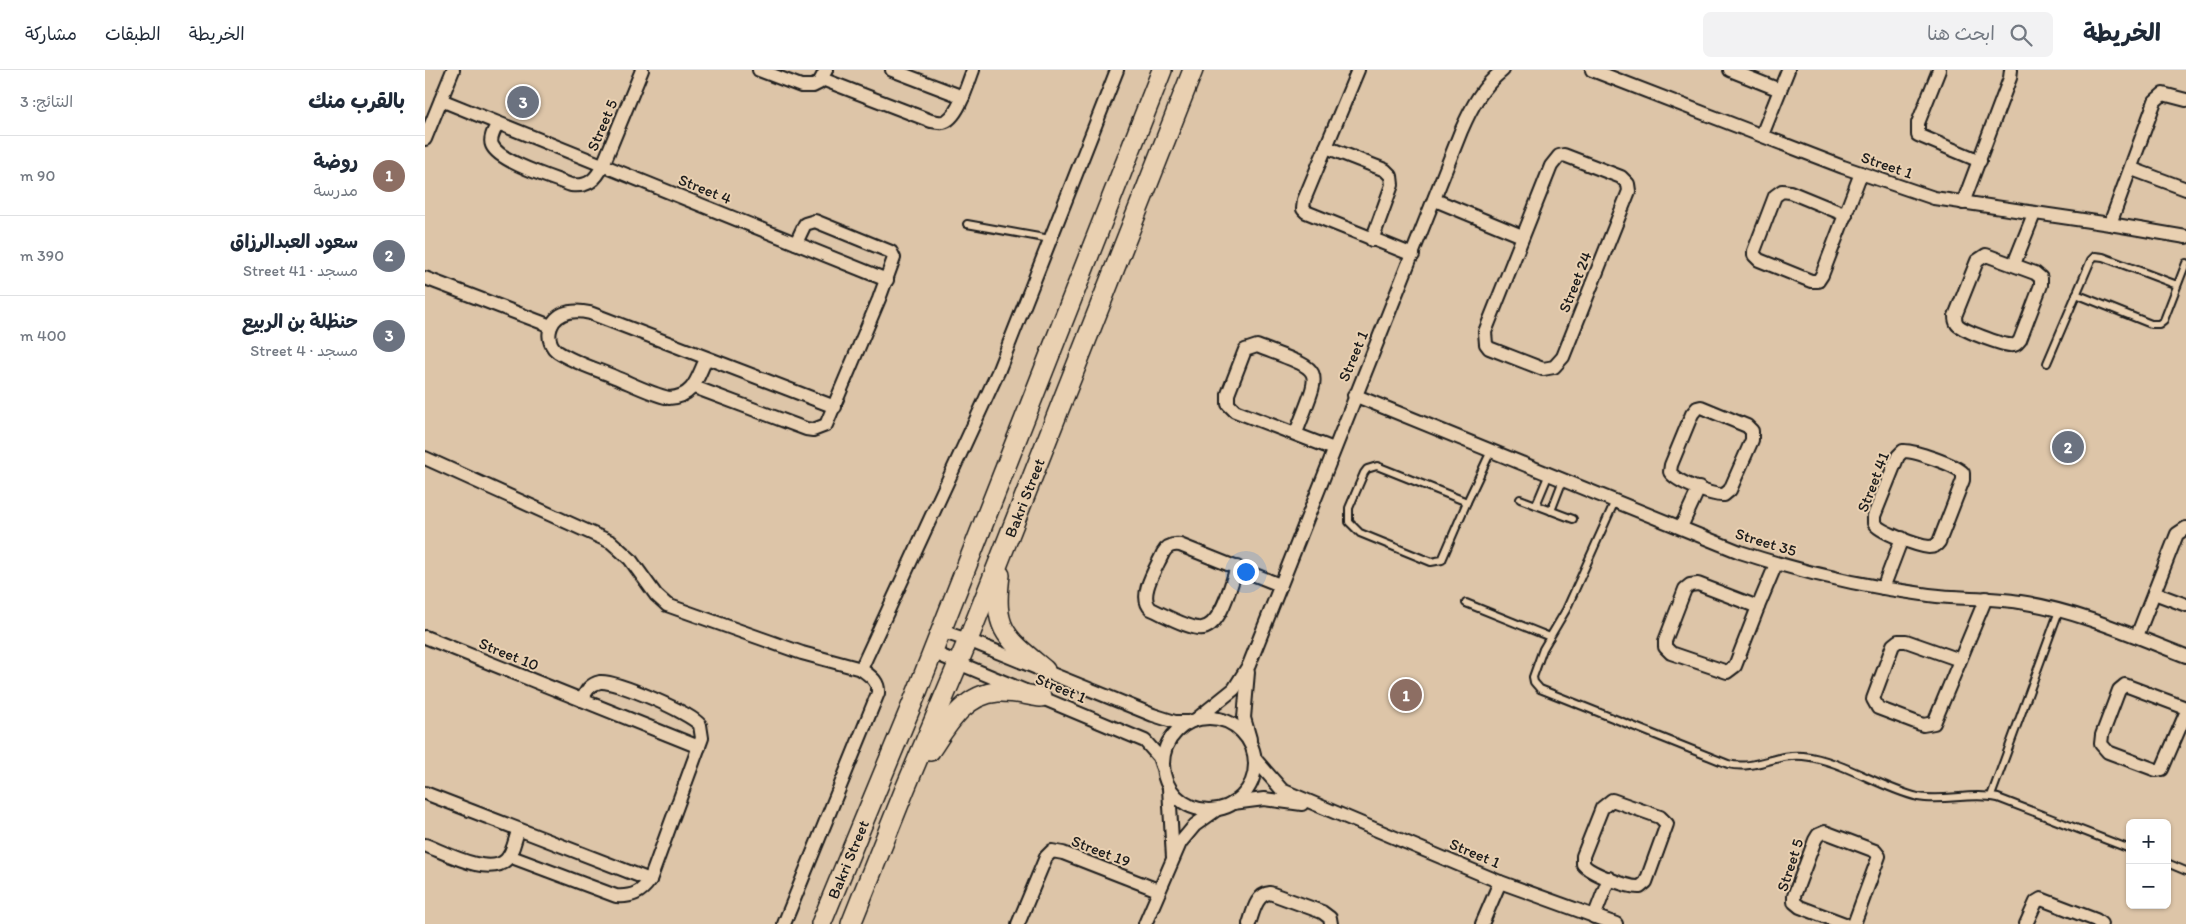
<!DOCTYPE html>
<html lang="ar">
<meta charset="utf-8">
<style>
:root{--surface:#fff;--page:#f2f2f3;--text:#1f2937;--muted:#747a83;--line:#e0e1e3;--accent:#d93025}
body{margin:0;font-family:Itim,"Playpen Sans Arabic",sans-serif;background:var(--page);color:var(--text);direction:rtl}
.controls{position:absolute;right:15px;bottom:15px;display:grid;overflow:hidden;border-radius:8px;box-shadow:0 1px 4px #0004}
.controls button{width:45px;height:45px;display:grid;place-items:center;padding:0;border:0;border-bottom:1px solid var(--line);background:var(--surface);color:var(--text);font:25px sans-serif}
.you{position:absolute;left:820px;top:501px;width:18px;height:18px;margin:-12px;border:4px solid #fff;border-radius:50%;background:#1a73e8;box-shadow:0 0 0 8px #1a73e833}
.badge{display:grid;place-items:center;width:32px;height:32px;border-radius:50%;background:var(--accent);color:#fff;font-size:16px;font-weight:700}
.pin{position:absolute;translate:-50% -50%;border:2px solid #fff;box-shadow:0 1px 5px #0006}
.list{margin:0;padding:0;list-style:none}
h2{display:flex;justify-content:space-between;align-items:center;height:65px;margin:0;padding:0 20px;font-size:21px}
h2 small{font-size:16px;font-weight:400;color:var(--muted)}
.list li{display:grid;grid-template-columns:32px 1fr auto;gap:15px;align-items:center;box-sizing:border-box;height:80px;padding:0 20px;border-top:1px solid var(--line)}
.list b{display:block;font-size:19px;white-space:nowrap}
.list p{margin:0;font-size:16px;white-space:nowrap;color:var(--muted)}
.list em{font-size:16px;font-style:normal;color:var(--muted)}
.icon{flex:none;width:28px;height:28px;fill:none;stroke:currentColor;stroke-width:2;stroke-linecap:round;stroke-linejoin:round}
.map{position:relative;flex:none;width:1761px;height:854px;overflow:hidden;direction:ltr}
header{display:flex;align-items:center;gap:30px;box-sizing:border-box;height:70px;padding:0 25px;background:var(--surface);border-bottom:1px solid var(--line)}
header strong{font-size:24px}
nav{display:flex;gap:28px;margin-inline-start:auto;font-size:18px}
.search{width:350px;height:45px;background:var(--page);display:flex;align-items:center;gap:12px;box-sizing:border-box;padding:0 18px;border-radius:8px;color:var(--muted);font-size:19px}
main{display:flex}
aside{flex:1;background:var(--surface)}
.map>svg:first-child{display:block}
</style>
<header>
<strong>الخريطة</strong>
<div class="search"><svg class="icon" aria-label="search" viewBox="0 0 24 24"><circle cx="10" cy="10" r="6"/><path d="M15 15l6 6"/></svg>ابحث هنا</div>
<nav><a>الخريطة</a><a>الطبقات</a><a>مشاركة</a></nav>
</header>
<main>
<div class="map">
<svg width="1761" height="854" viewBox="0 0 1761 854">
<rect width="100%" height="100%" fill="#ddc5a8"/>
<filter id="ink" filterUnits="userSpaceOnUse"><feTurbulence type="fractalNoise" baseFrequency=".02" numOctaves="2"/><feDisplacementMap in="SourceGraphic" scale="10" xChannelSelector="R" yChannelSelector="G"/><feConvolveMatrix kernelMatrix="1 2 1 2 8 2 1 2 1" color-interpolation-filters="sRGB"/></filter>
<g filter="url(#ink)">
<g fill="none" stroke-linecap="round" stroke-linejoin="round">
<defs>
<g id="service">
<polyline points="542,154 625,169"/>
<polyline points="1651,224 1726,254 1734,254 1739,250 1761,193"/>
<polyline points="1622,293 1666,190 1670,186 1678,187 1752,215"/>
<polygon points="952,396 1042,432 1017,490 1006,492 935,463 924,452 924,438 939,403 942,399"/>
<polyline points="1095,429 1148,449"/>
<path d="M1190 431 1141 540 1118 579 1108 607 1109 612 1115 619 1303 694C1330 701 1352 683 1378 686 1417 690 1455 718 1493 727 1519 732 1546 722 1573 728L1705 779"/>
<polyline points="1042,432 1066,381"/>
<polyline points="1111,435 1124,404"/>
<polyline points="1126,441 1138,410"/>
<polyline points="1041,533 1125,567"/>
<polyline points="1566,726 1634,541"/>
<polyline points="1742,793 1761,801"/>
</g>
<g id="minor">
<polyline points="334,0 376,16 388,16 394,13 401,0"/>
<polyline points="467,0 538,27"/>
<polyline points="933,0 879,130 878,139 881,142 988,185"/>
<polyline points="1167,0 1418,97 1509,128 1685,154 1761,167"/>
<polyline points="1305,0 1355,20"/>
<polyline points="1514,0 1493,53 1493,65 1555,91"/>
<path d="M397 9 506 51C509 51 515 53 518 52 533 49 543 13 548 0"/>
<polyline points="16,30 462,210"/>
<path d="M73 53C70 59 64 68 67 75 74 92 128 108 146 115 163 117 171 110 178 95L217 0"/>
<polyline points="1337,65 1363,0"/>
<polyline points="0,69 28,0"/>
<polyline points="901,77 960,100 966,106 967,115 947,170"/>
<polygon points="1139,85 1196,107 1203,114 1204,121 1138,287 1129,297 1118,299 1064,278 1061,274 1060,262 1126,96 1134,86"/>
<polyline points="1707,99 1761,119"/>
<polyline points="1010,130 1097,166"/>
<polyline points="1538,133 1585,8 1586,0"/>
<polyline points="1421,145 1365,122 1357,121 1350,126 1329,181 1329,185 1334,190 1386,211 1393,211 1397,205 1436,103"/>
<polyline points="1685,154 1730,31 1738,24 1761,30"/>
<path d="M1561 185 1610 203 1616 208V215L1595 270C1592 274 1590 276 1585 275 1577 275 1536 260 1532 254 1530 251 1530 249 1530 246L1552 191Z"/>
<polyline points="1589,194 1609,144"/>
<polyline points="0,208 126,256"/>
<path d="M281 289C272 308 269 327 244 328 226 324 207 314 190 307 171 299 150 293 133 282 119 272 123 251 138 244 147 240 156 241 165 243L410 337"/>
<polyline points="269,317 381,359 388,360 401,355 454,229 469,188 466,182 390,151 380,154 371,173"/>
<path d="M929 325 1315 482C1376 502 1441 517 1504 525 1534 529 1565 527 1595 532 1653 541 1707 565 1761 586"/>
<path d="M1276 337 1322 356 1327 361V370L1305 420 1299 425C1288 426 1251 412 1245 402L1246 395 1267 344 1272 338Z"/>
<path d="M871 363C897 294 902 303 832 276L820 280 803 324V334L810 341 909 379"/>
<path d="M1478 381C1488 380 1531 395 1538 403V410L1514 472C1512 475 1509 477 1504 477 1493 476 1454 462 1449 453V446L1473 386Z"/>
<polyline points="0,388 186,472 205,489 231,525 242,535 377,583 436,599"/>
<polyline points="1256,457 1274,418"/>
<path d="M812 497C806 514 795 562 773 558 758 556 740 545 726 539 712 526 732 497 738 483 742 476 747 474 755 475L855 515"/>
<polygon points="1273,514 1333,537 1310,596 1302,602 1246,583 1240,577 1240,571 1260,519 1265,515"/>
<polyline points="1458,518 1477,468"/>
<polyline points="1729,523 1761,535"/>
<polyline points="1333,537 1351,494"/>
<polyline points="515,561 543,570 728,645 750,652 764,652"/>
<polyline points="1712,566 1752,464 1761,458"/>
<polyline points="0,567 274,677"/>
<polyline points="507,582 720,671 734,687 737,696"/>
<polyline points="1535,590 1481,571 1473,571 1468,575 1448,629 1453,638 1498,655 1509,653 1561,528"/>
<polyline points="823,602 819,648 825,669"/>
<polyline points="1761,638 1700,615 1694,620 1677,665 1676,674 1683,682 1731,700 1737,699 1761,643"/>
<circle cx="784" cy="694" r="46"/>
<path d="M773 648 809 619 824 595 1036 61C1047 36 1057 17 1078 0"/>
<polyline points="830,689 857,720 1075,812 1191,854"/>
<polyline points="744,718 748,788"/>
<polyline points="0,723 225,810"/>
<path d="M1187 730 1235 747 1242 754 1221 812 1215 817C1204 818 1164 803 1158 794V786L1177 738Z"/>
<polyline points="808,733 839,729 877,734"/>
<path d="M0 775C19 782 64 807 81 790 88 783 90 769 93 761"/>
<path d="M84 786 191 826C207 827 216 823 225 810L277 668 275 655C266 643 190 610 175 612 165 614 161 621 157 630"/>
<polyline points="1169,847 1184,808"/>
<path d="M359 854 453 623C454 611 445 606 436 599L573 302 692 0"/>
<polyline points="593,854 621,787 627,781 638,783 733,820"/>
<polyline points="720,854 755,773 770,755 791,740"/>
<path d="M824 854C828 843 831 824 845 823L897 842 905 848 906 854"/>
<polyline points="1057,854 1075,812"/>
<polyline points="1420,854 1375,837 1369,832 1369,826 1390,770 1393,765 1400,762 1450,781 1454,786 1429,854"/>
<polyline points="1601,854 1611,832 1616,829 1671,850 1676,854"/>
</g>
<g id="secondary">
<path d="M575 505C568 560 580 567 620 600"/>
<path d="M505 681C522 656 539 624 573 622 587 621 602 625 616 627"/>
<path id="s1" d="M396 854 490 627 737 0"/>
<path id="s2" d="M426 854 480 719 543 570 768 0"/>
</g>
</defs>
<use href="#service" stroke="#1c1c1c" stroke-width="10"/>
<use href="#minor" stroke="#1c1c1c" stroke-width="16"/>
<use href="#secondary" stroke="#1c1c1c" stroke-width="22"/>
<use href="#service" stroke="#e9d0b1" stroke-width="6"/>
<use href="#minor" stroke="#e9d0b1" stroke-width="12"/>
<use href="#secondary" stroke="#e9d0b1" stroke-width="19"/>
</g>
</g>
<g text-anchor="middle" dominant-baseline="central" stroke-width="4" stroke-linejoin="round" paint-order="stroke">
<g font-size="16" fill="#1c1c1c" stroke="#e9d0b1">
<text transform="translate(177 55) rotate(-67)">Street 5</text>
<text transform="translate(1462 95) rotate(19)">Street 1</text>
<text transform="translate(280 119) rotate(22)">Street 4</text>
<text transform="translate(1150 212) rotate(-68)">Street 24</text>
<text transform="translate(928 286) rotate(-67)">Street 1</text>
<text transform="translate(1448 412) rotate(-69)">Street 41</text>
<text stroke="none"><textPath href="#s2" startOffset="460">Bakri Street</textPath></text>
<text transform="translate(1341 472) rotate(17)">Street 35</text>
<text transform="translate(84 584) rotate(22)">Street 10</text>
<text transform="translate(636 618) rotate(23)">Street 1</text>
<text transform="translate(676 781) rotate(21)">Street 19</text>
<text transform="translate(1050 783) rotate(23)">Street 1</text>
<text stroke="none"><textPath href="#s1" startOffset="70">Bakri Street</textPath></text>
<text transform="translate(1365 795) rotate(-72)">Street 5</text>
</g>
</g>
</svg>
<div class="controls">
<button>+</button>
<button>−</button>
</div>
<div class="you"></div>
<div class="pin badge" style="left:981px;top:625px;background:#8d6e63">1</div>
<div class="pin badge" style="left:1643px;top:377px;background:#6b7280">2</div>
<div class="pin badge" style="left:98px;top:32px;background:#6b7280">3</div>
</div>
<aside>
<h2>بالقرب منك<small>النتائج: 3</small></h2>
<ul class="list">
<li><span class="badge" style="background:#8d6e63">1</span><div><b>روضة</b><p>مدرسة</p></div><em>90 m</em></li>
<li><span class="badge" style="background:#6b7280">2</span><div><b>سعود العبدالرزاق</b><p>مسجد · Street 41</p></div><em>390 m</em></li>
<li><span class="badge" style="background:#6b7280">3</span><div><b>حنظلة بن الربيع</b><p>مسجد · Street 4</p></div><em>400 m</em></li>
</ul>
</aside>
</main>
